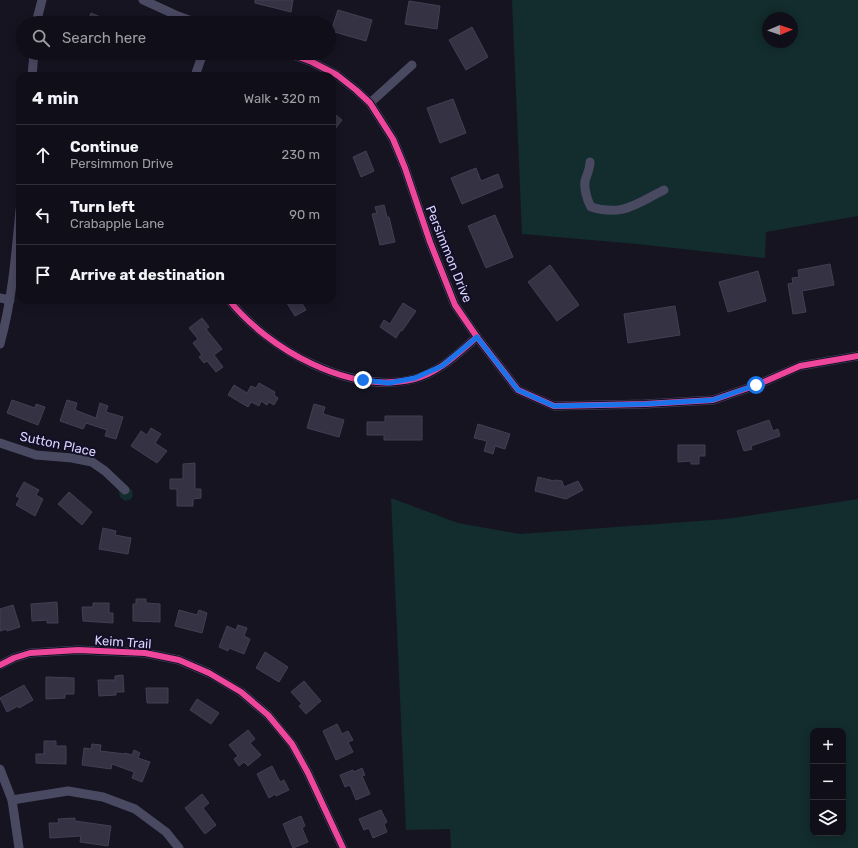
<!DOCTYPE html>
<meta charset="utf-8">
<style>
:root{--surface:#100f19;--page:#1e1d26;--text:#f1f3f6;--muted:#9c9ca2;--line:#302f38}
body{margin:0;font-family:Rubik,sans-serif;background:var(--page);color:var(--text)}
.controls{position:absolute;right:12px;bottom:12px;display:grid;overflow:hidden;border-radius:8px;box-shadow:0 2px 10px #0003}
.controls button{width:36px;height:36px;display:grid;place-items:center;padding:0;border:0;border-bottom:1px solid var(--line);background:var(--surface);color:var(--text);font:20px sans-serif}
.compass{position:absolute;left:762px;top:12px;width:36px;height:36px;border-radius:50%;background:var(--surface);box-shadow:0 2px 10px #0003;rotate:88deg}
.stop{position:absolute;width:12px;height:12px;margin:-9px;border:3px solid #1a73e8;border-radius:50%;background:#fff}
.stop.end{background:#1a73e8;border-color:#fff;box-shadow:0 1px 4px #0008}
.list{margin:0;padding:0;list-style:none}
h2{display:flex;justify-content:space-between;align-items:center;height:52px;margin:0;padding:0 16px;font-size:17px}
h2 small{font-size:13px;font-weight:400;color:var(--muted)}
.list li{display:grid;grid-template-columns:26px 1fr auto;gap:12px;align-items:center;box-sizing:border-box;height:60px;padding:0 16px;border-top:1px solid var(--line)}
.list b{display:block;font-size:15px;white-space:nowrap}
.list p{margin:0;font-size:13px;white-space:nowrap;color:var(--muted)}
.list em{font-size:13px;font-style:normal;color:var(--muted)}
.icon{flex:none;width:22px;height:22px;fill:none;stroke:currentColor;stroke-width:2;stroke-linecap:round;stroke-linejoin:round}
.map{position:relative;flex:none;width:858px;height:848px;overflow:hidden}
.search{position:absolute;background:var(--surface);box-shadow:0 2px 10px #0003;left:16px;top:16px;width:320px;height:44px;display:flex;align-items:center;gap:10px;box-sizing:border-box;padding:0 14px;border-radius:22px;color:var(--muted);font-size:15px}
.panel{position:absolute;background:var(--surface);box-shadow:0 2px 10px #0003;left:16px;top:72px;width:320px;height:232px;border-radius:12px}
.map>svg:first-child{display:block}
</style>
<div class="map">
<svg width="858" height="848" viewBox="0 0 858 848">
<rect width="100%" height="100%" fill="#161421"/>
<g fill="#132c2d" fill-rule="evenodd">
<path d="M512 0H858V216L766 232 765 258 637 244 522 234ZM768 18H792V42H768Z"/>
<polygon points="120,480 132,490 133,496 131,499 125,501 120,497 118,488"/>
<path d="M391 498 458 523 520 534 726 519 858 499V848H451L450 829 406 830ZM813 731H843V833H813Z"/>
</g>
<g fill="#343243" stroke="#433f54">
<polygon points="255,0 293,0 291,12 255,3"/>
<polygon points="409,1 440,6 437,29 405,24"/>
<polygon points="338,10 372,20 366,41 331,31"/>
<polygon points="91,13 114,23 87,23"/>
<polygon points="472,27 488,57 466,70 449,40"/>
<polygon points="453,99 466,133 440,143 427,108"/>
<polygon points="332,112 342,120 332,133"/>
<polygon points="366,151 374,171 361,177 353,157"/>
<polygon points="476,168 481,181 498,174 503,187 462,204 451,178"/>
<polygon points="384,205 387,217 389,217 395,242 380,245 372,214 377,213 375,207"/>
<polygon points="495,215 513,257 486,268 468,226"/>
<polygon points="830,264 834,285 802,291 806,312 793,314 788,284 793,283 792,278 799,277 798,270"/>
<polygon points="550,265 579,305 557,321 528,282"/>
<polygon points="758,271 766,301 728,312 719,282"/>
<polygon points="285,300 300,300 306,310 295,316"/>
<polygon points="403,303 416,311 402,331 401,330 396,338 380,327 384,320 390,324"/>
<polygon points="675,306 680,335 628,343 624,314"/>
<polygon points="202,318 209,327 206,329 222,349 214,355 223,367 216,372 207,361 204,363 199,357 202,355 193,343 198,339 189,328"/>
<polygon points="259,383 275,392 274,395 278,398 274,405 269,402 267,405 261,401 259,406 251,402 248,407 228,395 234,385 247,393 251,386 256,388"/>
<polygon points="12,400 35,408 36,404 45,407 38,425 7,413"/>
<polygon points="67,400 77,403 75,410 96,418 100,403 108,406 106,412 123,417 116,439 105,436 107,430 86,423 83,429 60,421"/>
<polygon points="314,404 325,407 323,414 344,420 339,437 307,428"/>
<polygon points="385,416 422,416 422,440 384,440 384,435 367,435 367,422 385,422"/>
<polygon points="769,420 773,431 778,429 780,436 751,446 752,449 744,451 737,431"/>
<polygon points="478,424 510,434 505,449 495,446 493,454 484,451 487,441 474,438"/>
<polygon points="151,428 161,434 155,443 167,451 157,463 131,446 141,431 147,435"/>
<polygon points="678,445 705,445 705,456 699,456 699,464 691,464 691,461 678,462"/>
<polygon points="195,463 195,489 201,489 201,498 193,499 193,506 177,506 177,489 170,489 170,479 183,479 183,464"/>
<polygon points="538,477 554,481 556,480 562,481 564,487 578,481 583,490 566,499 535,491"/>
<polygon points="24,482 39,490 36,495 43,499 35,516 16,505 20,498 16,496"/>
<polygon points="69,492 92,512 82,525 58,504"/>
<polygon points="103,528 116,531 115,535 131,538 128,554 99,549"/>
<polygon points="136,599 146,599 146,603 160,604 160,622 133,621 133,604 136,604"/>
<polygon points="57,602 58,623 47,623 47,620 32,621 31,604"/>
<polygon points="93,603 109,603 109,613 113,613 113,623 83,621 82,607 93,607"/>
<polygon points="13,605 20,627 7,631 7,629 0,631 0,609"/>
<polygon points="179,610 197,615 199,610 207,613 202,633 175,626"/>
<polygon points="238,625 247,628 244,636 250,639 244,654 229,648 228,651 219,647 227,626 236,630"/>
<polygon points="265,652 288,667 279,682 256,668"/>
<polygon points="123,675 124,692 116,692 116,695 99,696 98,680 115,680 115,676"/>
<polygon points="46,677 74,678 74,694 65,694 65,698 46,699"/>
<polygon points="304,681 321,701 306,714 299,706 302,704 291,692"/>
<polygon points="24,685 33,700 19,708 18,706 7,712 0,698"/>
<polygon points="146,688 168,688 168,703 147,703"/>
<polygon points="197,699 219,713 211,724 190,710"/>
<polygon points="337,724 342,734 348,731 353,740 348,742 353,752 336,760 323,731"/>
<polygon points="248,730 255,739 250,743 261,755 248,766 244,762 239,766 234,759 238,756 229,745"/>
<polygon points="44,741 56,741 56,746 66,746 66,764 36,763 36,754 44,754"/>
<polygon points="92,744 101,745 100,751 125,754 125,753 132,755 134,750 140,753 138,758 150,762 142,782 132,778 134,772 112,764 111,769 82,765 84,748 91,749"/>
<polygon points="272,766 280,782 284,780 289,790 276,796 275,794 269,798 257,774"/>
<polygon points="362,768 365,775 362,776 370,794 356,800 350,785 345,787 340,775 353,770 354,772"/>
<polygon points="202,794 209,803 203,808 216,825 205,834 185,808"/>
<polygon points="381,810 387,822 384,824 387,832 373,838 369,828 364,830 359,819"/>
<polygon points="301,816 305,826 302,828 308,842 293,848 283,824"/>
<polygon points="75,818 75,821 111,826 108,846 80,842 81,836 50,838 49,823 59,823 58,819"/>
</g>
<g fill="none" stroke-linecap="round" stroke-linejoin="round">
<g stroke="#4a4962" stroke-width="9">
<polyline points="143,0 178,16 197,23"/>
<polyline points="36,23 42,0"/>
<polyline points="288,53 312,62 337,75 356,90 370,103 393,139 405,168 430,242 455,305 477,337 518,390 554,406 645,404 713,400 757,385 800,366 858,356"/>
<polyline points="32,76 34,53"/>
<polyline points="195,76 203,53"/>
<polyline points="370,103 412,65"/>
<path d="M590 162C590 169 587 174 585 181 584 189 587 200 591 207 623 217 637 203 664 190"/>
<polyline points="0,298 10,300"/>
<path d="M229 300C268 349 350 395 414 379 439 373 458 353 477 337"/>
<path d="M0 344C12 300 16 255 20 210"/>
<polyline points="0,443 36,455 72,458 92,462 105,471 125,490"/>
<polyline points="0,665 14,658 30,653 78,650 145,653 179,660 209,673 241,692 268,715 292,744 308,773 343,848"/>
<polyline points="0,769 12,800 19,848"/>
<polyline points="12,800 68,791 103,797 135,809 166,832 179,848"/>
</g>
<defs>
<g id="cycleway">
<polyline points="288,53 312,62 337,75 356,90 370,103 393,139 405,168 430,242 455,305 477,337 518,390 554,406 645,404 713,400 757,385 800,366 858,356"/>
<path d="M229 300C268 349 350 395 414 379 439 373 458 353 477 337"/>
<polyline points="0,665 14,658 30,653 78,650 145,653 179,660 209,673 241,692 268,715 292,744 308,773 343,848"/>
</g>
</defs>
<use href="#cycleway" stroke="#130f26" stroke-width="8"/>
<use href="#cycleway" stroke="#ed469a" stroke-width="6"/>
</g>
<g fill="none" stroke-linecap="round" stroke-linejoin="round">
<polyline stroke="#1a73e8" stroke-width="5" points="363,380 389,383 415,378 442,366 477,337 518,390 554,406 645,404 713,400 756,385"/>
</g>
<g text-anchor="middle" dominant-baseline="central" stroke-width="4" stroke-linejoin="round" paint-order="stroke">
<g font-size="13" fill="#d9d4ff" stroke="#130f26">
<text transform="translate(449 254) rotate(68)">Persimmon Drive</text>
<text transform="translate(58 444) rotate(12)">Sutton Place</text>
<text transform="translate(123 642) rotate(4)">Keim Trail</text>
</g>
</g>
</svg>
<div class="controls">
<button>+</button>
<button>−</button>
<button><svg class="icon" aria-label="layers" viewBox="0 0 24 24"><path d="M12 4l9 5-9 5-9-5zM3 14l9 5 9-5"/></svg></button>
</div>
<svg class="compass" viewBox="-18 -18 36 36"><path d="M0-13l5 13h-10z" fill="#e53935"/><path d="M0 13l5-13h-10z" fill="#9c9ca2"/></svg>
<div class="stop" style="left:756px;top:385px"></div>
<div class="stop end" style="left:363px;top:380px"></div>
<div class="search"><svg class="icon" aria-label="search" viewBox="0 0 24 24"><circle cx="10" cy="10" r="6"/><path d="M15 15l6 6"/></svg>Search here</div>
<section class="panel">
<h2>4 min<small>Walk · 320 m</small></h2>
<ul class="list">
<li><svg class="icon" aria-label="ahead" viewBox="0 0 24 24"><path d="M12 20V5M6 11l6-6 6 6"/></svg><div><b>Continue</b><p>Persimmon Drive</p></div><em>230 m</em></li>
<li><svg class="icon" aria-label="left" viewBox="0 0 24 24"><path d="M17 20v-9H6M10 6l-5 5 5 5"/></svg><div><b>Turn left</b><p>Crabapple Lane</p></div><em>90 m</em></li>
<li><svg class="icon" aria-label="arrive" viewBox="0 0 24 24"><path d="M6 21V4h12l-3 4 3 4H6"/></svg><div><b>Arrive at destination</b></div></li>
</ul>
</section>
</div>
